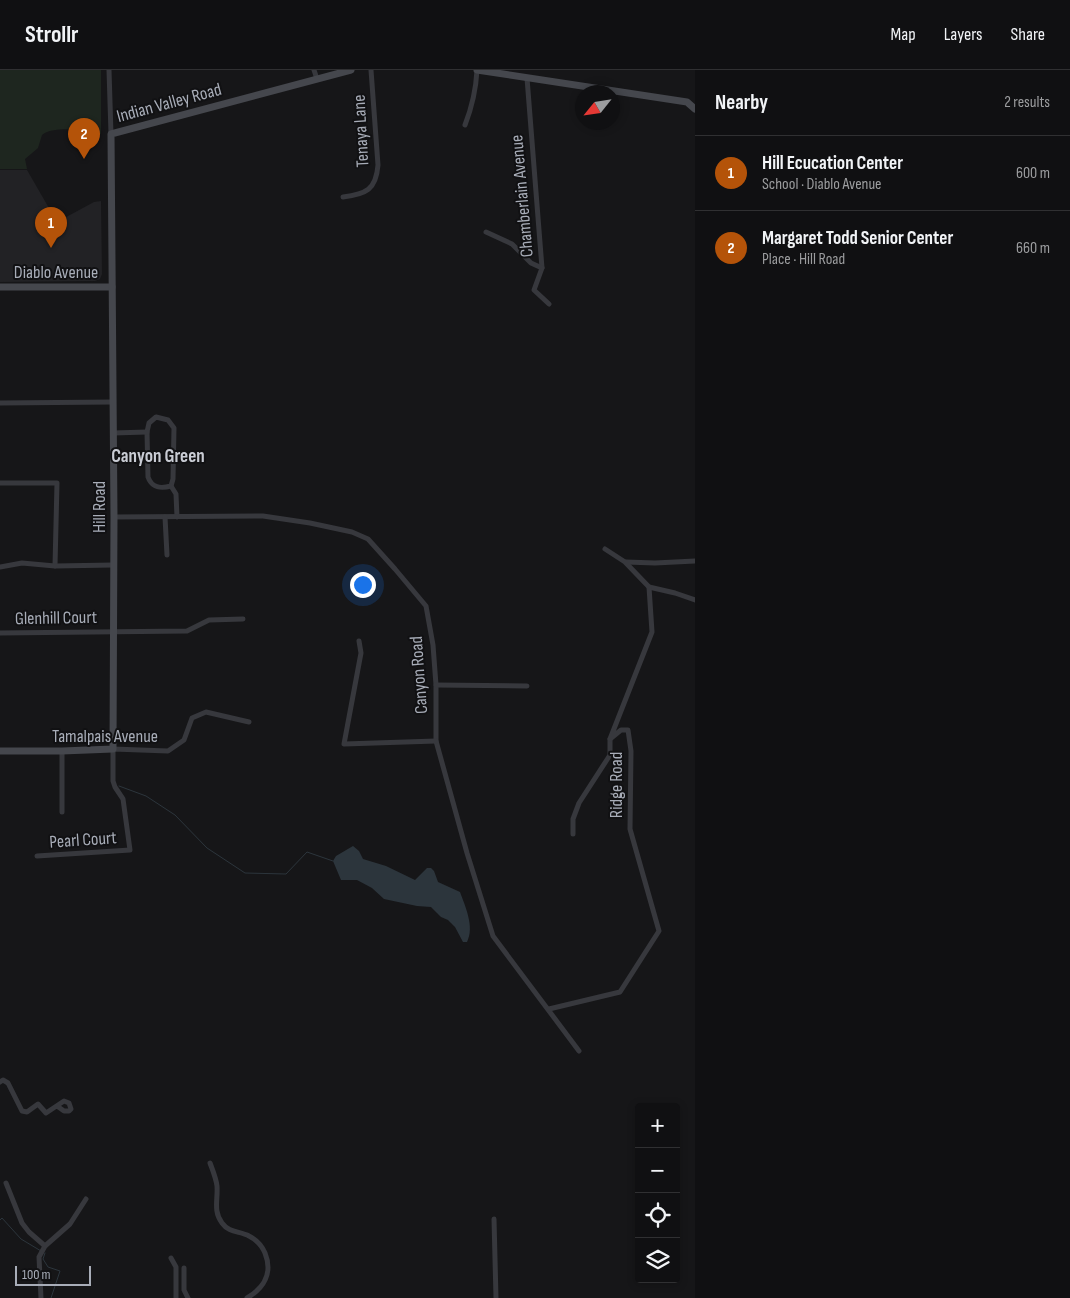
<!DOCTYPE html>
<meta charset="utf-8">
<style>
:root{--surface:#101012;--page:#1e1e20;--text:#f1f3f6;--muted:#9c9d9f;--line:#303032;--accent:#b45309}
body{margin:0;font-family:"Sofia Sans Condensed",sans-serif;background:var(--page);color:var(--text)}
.controls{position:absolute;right:15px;bottom:15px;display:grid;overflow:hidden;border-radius:5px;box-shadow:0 2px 8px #0003}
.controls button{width:45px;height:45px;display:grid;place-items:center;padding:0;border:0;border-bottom:1px solid var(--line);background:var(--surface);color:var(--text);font:25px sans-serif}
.compass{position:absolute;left:575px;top:15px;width:45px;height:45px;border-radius:50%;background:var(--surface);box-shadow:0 2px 8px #0003;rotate:240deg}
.scale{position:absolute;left:15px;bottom:12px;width:76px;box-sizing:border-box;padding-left:5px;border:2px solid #a8adb8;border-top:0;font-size:14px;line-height:18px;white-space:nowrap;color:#a8adb8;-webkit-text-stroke:4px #111113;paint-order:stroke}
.you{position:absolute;left:362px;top:514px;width:18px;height:18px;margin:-12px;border:4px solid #fff;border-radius:50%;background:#1a73e8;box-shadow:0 0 0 8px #1a73e833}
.badge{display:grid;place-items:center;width:32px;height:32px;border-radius:50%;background:var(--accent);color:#fff;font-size:16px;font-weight:700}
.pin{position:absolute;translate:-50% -41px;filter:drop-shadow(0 1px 2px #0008)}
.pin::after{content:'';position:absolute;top:26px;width:18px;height:15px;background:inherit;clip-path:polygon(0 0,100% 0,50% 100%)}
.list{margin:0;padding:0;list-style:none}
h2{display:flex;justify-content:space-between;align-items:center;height:65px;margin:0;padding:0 20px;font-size:21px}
h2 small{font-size:16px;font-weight:400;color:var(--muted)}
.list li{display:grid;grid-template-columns:32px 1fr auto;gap:15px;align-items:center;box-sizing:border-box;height:75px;padding:0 20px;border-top:1px solid var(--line)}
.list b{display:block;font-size:19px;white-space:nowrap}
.list p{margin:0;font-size:16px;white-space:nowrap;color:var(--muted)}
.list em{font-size:16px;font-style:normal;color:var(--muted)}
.icon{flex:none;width:28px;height:28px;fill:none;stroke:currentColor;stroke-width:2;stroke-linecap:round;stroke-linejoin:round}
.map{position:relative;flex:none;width:695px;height:1228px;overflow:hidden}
header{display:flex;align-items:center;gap:30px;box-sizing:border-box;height:70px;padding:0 25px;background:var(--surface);border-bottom:1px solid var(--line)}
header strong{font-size:24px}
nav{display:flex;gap:28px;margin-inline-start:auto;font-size:18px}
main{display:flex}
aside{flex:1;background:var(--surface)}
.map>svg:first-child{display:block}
</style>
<header>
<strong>Strollr</strong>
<nav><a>Map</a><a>Layers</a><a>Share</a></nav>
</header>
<main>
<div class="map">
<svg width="695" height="1228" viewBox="0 0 695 1228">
<rect width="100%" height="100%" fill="#161618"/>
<polygon fill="#222225" points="0,100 27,100 57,152 94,132 101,131 102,204 100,209 95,211 0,212"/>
<path fill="#1e261f" d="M0 0H101V64C88 60 53 55 42 65L38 78 25 89 27 99H0Z"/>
<path fill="#2c353c" d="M353 776 359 781 363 789 386 796 415 810 427 798H431L434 801 438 812 460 822C465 836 475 857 467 872H463L455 857 448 850 441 847 431 837 417 836 384 829 372 818 357 810H341L333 791 336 786Z"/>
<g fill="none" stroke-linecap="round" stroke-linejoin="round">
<g stroke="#2c353c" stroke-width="1">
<polyline points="119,716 146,726 175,745 207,778 245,803 286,804 307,782 333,791"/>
<polyline points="0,1150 2,1148 21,1169 41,1181"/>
<polyline points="45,1183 43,1189 48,1197 60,1201 51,1228"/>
</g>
<g stroke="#37383d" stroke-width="5">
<polyline points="109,0 111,64"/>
<polyline points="314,0 317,9"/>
<polyline points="527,8 542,198 534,220 549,234"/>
<path d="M465 55C472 37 476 20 477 0"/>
<path d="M343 127C366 124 376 120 378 95L371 0"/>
<polyline points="486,162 512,174 531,193 542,198"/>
<polyline points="0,333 113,332"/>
<path d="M156 347 168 350 174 358 173 409 171 416C160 419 152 418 148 407L147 362 149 353Z"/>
<polyline points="113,363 147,362"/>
<polyline points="0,413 57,413 55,496"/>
<polyline points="171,416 176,424 177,447"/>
<polyline points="114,447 263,446 310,453 352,462 368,469 395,499 426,536 433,575 436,615 436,671 467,783 493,866 579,981"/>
<polyline points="165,447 167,485"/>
<polyline points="626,492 655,493 695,491"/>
<polyline points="0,497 22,493 55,496 113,495"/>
<polyline points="649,517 675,523 695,530"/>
<polyline points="0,563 187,561 209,550 243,549"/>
<polyline points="359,571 361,583 344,674 436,671"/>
<polyline points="436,615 527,616"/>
<polyline points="62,681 62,742"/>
<polyline points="573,764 573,749 579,733 610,685 610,669"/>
<polyline points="37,786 130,780 123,729 115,717 113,711 113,679 168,681 184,670 192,648 206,642 249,652"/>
<polyline points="549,939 620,922 659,861 630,759 631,681 628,660 621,660 610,669 652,562 649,517 625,492 605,479"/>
<polyline points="0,1012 3,1010 8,1013 22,1041 27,1042 38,1034 46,1043 64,1031 69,1033 71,1039 69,1041 64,1041 57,1036"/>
<path d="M210 1093C213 1101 216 1108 217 1116 218 1130 213 1141 222 1153 229 1163 240 1161 249 1166 257 1170 262 1176 265 1183 273 1203 264 1218 247 1228"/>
<polyline points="6,1113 22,1153 29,1162 45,1176 39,1187 41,1228"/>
<polyline points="494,1149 496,1228"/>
<polyline points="45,1176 70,1154 86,1129"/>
<polyline points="171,1188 176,1197 176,1228"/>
<polyline points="184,1198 184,1220 188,1228"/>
</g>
<g stroke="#45474d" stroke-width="7">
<polyline points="477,0 687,32 695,39"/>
<polyline points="0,217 112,217"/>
<polyline points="0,681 62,681 113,679 114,447 111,64 351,0"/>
</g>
</g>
<g text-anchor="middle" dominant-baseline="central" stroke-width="4" stroke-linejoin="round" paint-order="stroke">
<g font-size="18" fill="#a8adb8" stroke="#111113">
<text transform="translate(169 33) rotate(-15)">Indian Valley Road</text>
<text transform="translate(361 61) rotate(-93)">Tenaya Lane</text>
<text transform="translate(522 126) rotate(-95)">Chamberlain Avenue</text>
<text x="56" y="202">Diablo Avenue</text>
<text transform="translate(99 437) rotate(-90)">Hill Road</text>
<text transform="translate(56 548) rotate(-1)">Glenhill Court</text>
<text transform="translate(419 605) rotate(-94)">Canyon Road</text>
<text x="105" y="666">Tamalpais Avenue</text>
<text transform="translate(616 715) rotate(-90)">Ridge Road</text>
<text transform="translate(83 770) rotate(-4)">Pearl Court</text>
</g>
<g font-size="19" font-weight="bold" fill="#c9ccd4" stroke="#111113">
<text x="158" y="386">Canyon Green</text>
</g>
</g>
</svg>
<div class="controls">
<button>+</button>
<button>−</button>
<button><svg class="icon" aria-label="locate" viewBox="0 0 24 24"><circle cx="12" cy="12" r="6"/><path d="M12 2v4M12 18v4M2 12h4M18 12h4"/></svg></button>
<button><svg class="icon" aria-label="layers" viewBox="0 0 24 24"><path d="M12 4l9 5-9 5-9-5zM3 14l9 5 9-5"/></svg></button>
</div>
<svg class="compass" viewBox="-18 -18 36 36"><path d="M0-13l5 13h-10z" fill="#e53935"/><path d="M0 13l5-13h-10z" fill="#9c9d9f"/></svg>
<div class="scale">100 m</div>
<div class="you"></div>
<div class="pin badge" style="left:51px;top:178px">1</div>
<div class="pin badge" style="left:84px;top:89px">2</div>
</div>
<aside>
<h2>Nearby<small>2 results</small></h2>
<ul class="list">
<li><span class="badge">1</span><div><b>Hill Ecucation Center</b><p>School · Diablo Avenue</p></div><em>600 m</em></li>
<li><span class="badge">2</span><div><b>Margaret Todd Senior Center</b><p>Place · Hill Road</p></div><em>660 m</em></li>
</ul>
</aside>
</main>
